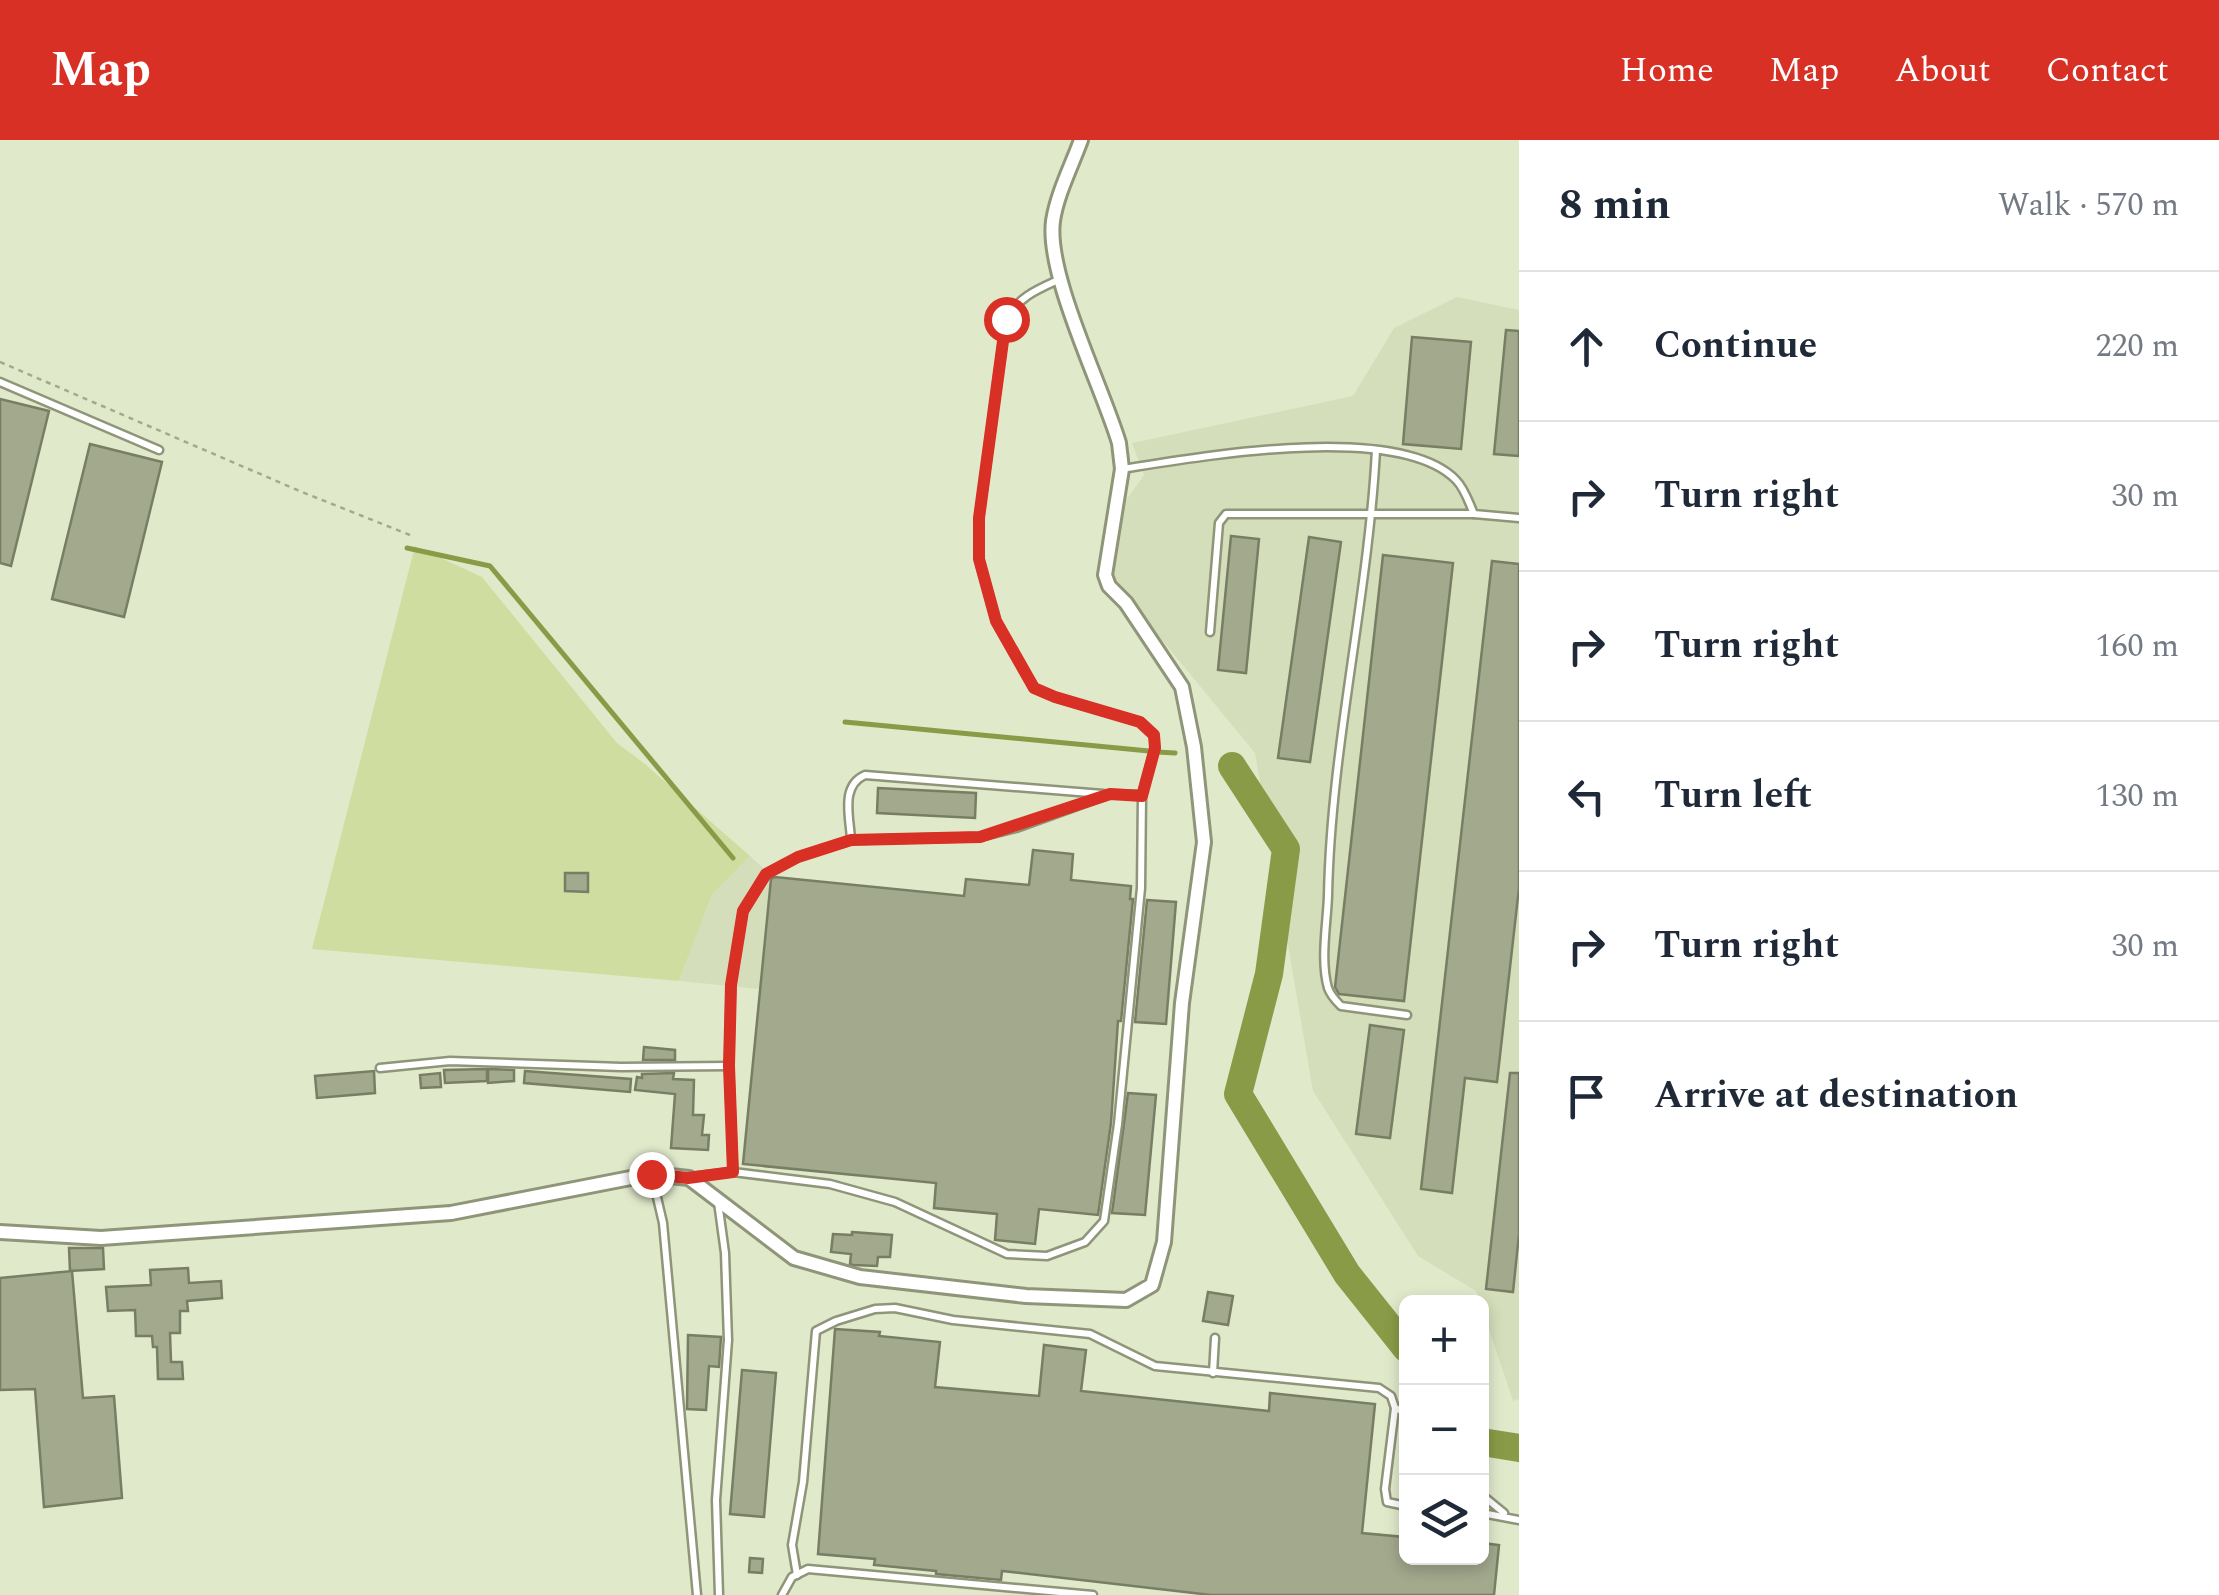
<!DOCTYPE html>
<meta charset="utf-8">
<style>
:root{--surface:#fff;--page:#f6f6f7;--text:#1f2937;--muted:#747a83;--line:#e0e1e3;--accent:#d93025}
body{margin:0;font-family:Spectral,serif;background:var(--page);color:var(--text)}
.controls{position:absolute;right:30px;bottom:30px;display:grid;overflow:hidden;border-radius:15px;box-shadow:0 5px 15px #0003}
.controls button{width:90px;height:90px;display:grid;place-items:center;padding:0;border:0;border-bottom:2px solid var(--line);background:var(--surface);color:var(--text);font:50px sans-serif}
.stop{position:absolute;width:30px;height:30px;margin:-22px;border:8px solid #d93025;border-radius:50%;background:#fff}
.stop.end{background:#d93025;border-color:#fff;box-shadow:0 2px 10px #0008}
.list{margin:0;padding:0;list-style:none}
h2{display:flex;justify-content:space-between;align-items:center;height:130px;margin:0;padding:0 40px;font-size:42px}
h2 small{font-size:32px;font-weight:400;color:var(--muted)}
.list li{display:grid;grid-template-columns:65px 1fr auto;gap:30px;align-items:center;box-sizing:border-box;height:150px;padding:0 40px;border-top:2px solid var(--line)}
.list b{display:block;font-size:38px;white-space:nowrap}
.list em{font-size:32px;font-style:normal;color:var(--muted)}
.icon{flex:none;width:55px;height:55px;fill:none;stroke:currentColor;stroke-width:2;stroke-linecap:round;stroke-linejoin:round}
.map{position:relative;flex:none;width:1519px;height:1455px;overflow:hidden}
header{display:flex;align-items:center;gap:60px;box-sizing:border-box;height:140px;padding:0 50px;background:var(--accent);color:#fff}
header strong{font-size:48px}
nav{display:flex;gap:55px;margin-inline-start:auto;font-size:35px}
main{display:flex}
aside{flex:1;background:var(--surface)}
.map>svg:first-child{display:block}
</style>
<header>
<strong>Map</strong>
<nav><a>Home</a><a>Map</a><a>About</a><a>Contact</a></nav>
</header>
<main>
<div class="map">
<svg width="1519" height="1455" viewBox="0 0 1519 1455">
<rect width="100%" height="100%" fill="#e1e9cb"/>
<g fill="#d5deba">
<polygon points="1457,157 1519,170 1519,1259 1513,1261 1476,1151 1418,1116 1313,951 1255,613 1110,437 1122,366 1144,335 1132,303 1353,256 1394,188"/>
<polygon points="750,716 912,864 679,841 712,755"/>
</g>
<polygon fill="#cfdea0" points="415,406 482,437 617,603 645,624 750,716 712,755 679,841 312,809"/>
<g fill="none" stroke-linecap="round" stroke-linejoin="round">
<g stroke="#8a9b47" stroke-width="5">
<polyline points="407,408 490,426 733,718"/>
<polyline points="845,582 1149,611"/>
<polyline points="1157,612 1175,613"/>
</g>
<g stroke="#8a9b47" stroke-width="28">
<polyline points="1232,626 1286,709 1269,834 1238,954 1347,1134 1406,1208"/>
<polyline points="1482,1302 1519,1308"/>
</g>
</g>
<g fill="#a2a98d" stroke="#777e63" stroke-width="2.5">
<polygon points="1506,190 1519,191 1519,316 1494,314"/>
<polygon points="1412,197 1471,202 1461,309 1403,304"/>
<polygon points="0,259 49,271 11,426 0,423"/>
<polygon points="90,304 162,322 124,477 52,459"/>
<polygon points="1231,396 1259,399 1246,533 1218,530"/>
<polygon points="1309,397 1341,402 1310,622 1278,618"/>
<polygon points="1383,415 1453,423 1404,861 1339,854 1335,847"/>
<polygon points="1492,421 1519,424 1519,748 1497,942 1465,938 1452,1053 1421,1049"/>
<polygon points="878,648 976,653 975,678 877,673"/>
<polygon points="1033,710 1073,714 1071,740 1131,746 1130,759 1133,759 1121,881 1118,881 1111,983 1098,1075 1039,1069 1035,1104 995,1100 997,1074 934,1068 936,1043 743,1024 771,739 775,737 964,756 966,739 1029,745"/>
<polygon points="565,733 588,733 588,752 565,751"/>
<polygon points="1147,760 1176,762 1166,884 1135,882"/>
<polygon points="1370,885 1404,890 1390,998 1356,994"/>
<polygon points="644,907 675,910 675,920 643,920"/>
<polygon points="487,929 487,941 445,943 444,930"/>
<polygon points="488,929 514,930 514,941 488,943"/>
<polygon points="374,931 375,953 317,958 315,936"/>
<polygon points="525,931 631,939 630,952 524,943"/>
<polygon points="440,933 441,947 421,948 420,935"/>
<polygon points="674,933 673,939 694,940 693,975 704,975 702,995 709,995 708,1010 671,1008 675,954 635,950 637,937 642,938 642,934"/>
<polygon points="1510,933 1519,933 1519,1094 1513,1152 1486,1149"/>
<polygon points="1128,953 1156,955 1145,1075 1112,1073"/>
<polygon points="852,1092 892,1095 890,1117 878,1117 877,1126 853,1125 850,1124 851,1114 831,1112 833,1094 852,1095"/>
<polygon points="69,1108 103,1108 104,1129 70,1131"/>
<polygon points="188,1128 189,1143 221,1141 222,1158 187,1161 188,1171 180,1171 180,1193 170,1193 171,1222 182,1222 183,1239 158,1239 157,1207 153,1207 152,1196 136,1196 135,1170 108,1171 106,1147 151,1145 150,1130"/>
<polygon points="72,1131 83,1258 114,1256 122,1358 44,1367 35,1249 0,1250 0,1138"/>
<polygon points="1208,1152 1233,1156 1228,1185 1203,1181"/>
<polygon points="835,1189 880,1192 879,1196 940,1202 935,1247 1039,1256 1044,1205 1086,1210 1081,1251 1269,1271 1270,1253 1375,1264 1362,1393 1404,1397 1403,1418 1482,1418 1482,1403 1499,1405 1494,1455 1211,1455 1002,1431 1001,1440 936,1434 936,1431 874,1425 875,1419 818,1414"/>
<polygon points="688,1195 721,1197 719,1227 709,1226 706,1270 687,1269"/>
<polygon points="742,1230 776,1233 764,1377 730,1374"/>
<polygon points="750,1418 763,1419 762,1433 749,1432"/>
</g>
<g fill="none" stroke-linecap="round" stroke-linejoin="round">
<defs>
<g id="lane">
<polyline points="0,242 159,310"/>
<path d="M1376 310C1368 460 1331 606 1328 756 1327 784 1320 820 1328 848 1330 854 1336 861 1341 866L1407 875"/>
<path d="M1122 329C1198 317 1398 281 1456 340 1465 349 1469 363 1474 374L1519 378"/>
<polyline points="1210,492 1219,383 1226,374 1474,374"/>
<path d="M851 700C850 677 840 646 865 635L1103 654"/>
<polyline points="380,928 450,921 621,927 729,926"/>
<polyline points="733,1032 729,926 731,845 743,771 766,734 798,717 851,700 980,697 1016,688 1110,654 1142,655"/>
<polyline points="652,1036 663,1083 697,1455"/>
<path d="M690 1037 733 1032 830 1044 895 1062 1007 1114 1047 1116 1085 1102 1104 1081 1118 984 1141 748 1142 655 1155 608 1154 595 1140 582 1055 557 1034 548 996 481 979 419V378L1006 179C1019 157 1036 150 1058 140"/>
<polyline points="718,1062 725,1113 728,1200 716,1360 719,1455"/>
<polyline points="1213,1233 1215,1198"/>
<polyline points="1395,1268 1406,1273"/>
<polyline points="1482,1355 1504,1373"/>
<polyline points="1482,1373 1519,1380"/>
<polyline points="797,1435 792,1405 803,1342 816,1191 836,1181 875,1169 895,1168 953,1180 1090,1194 1155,1226 1379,1248 1391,1256 1395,1268 1385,1349 1387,1362 1406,1366"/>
<polyline points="782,1455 792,1437 808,1429 1093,1455"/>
</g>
<path id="street" d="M0 1092 101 1098 451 1073 651 1034 689 1038 794 1118 860 1137 1026 1156 1126 1160 1152 1145 1164 1102 1182 863 1204 702 1194 607 1182 547 1126 463 1109 446 1105 435 1122 329 1119 303C1102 246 1046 135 1053 81 1057 54 1072 25 1081 0"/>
</defs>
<use href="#lane" stroke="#8e9579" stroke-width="11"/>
<use href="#street" stroke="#8e9579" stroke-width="18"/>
<polyline stroke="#a2a991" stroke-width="2.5" stroke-dasharray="5 5" stroke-linecap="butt" points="0,222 302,352 410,395"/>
<use href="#lane" stroke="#fff" stroke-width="6"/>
<use href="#street" stroke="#fff" stroke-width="12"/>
</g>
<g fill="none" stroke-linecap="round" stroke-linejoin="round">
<polyline stroke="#d93025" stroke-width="12" points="651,1034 688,1038 733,1032 729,926 731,845 743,771 766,734 798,717 851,700 980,697 1110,654 1142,656 1155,608 1154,595 1140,582 1055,557 1034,548 996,481 979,419 979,378 1006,179"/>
</g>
</svg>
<div class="controls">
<button>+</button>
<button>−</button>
<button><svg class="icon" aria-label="layers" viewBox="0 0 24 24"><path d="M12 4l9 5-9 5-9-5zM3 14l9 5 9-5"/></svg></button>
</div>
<div class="stop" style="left:1006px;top:179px"></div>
<div class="stop end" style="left:651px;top:1034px"></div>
</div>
<aside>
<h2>8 min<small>Walk · 570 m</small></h2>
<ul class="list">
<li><svg class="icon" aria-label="ahead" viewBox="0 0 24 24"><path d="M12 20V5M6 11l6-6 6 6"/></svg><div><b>Continue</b></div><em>220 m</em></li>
<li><svg class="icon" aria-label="right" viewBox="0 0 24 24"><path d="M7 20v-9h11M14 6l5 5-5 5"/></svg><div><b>Turn right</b></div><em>30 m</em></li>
<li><svg class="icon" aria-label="right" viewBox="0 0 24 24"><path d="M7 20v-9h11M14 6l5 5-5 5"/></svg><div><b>Turn right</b></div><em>160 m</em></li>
<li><svg class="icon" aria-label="left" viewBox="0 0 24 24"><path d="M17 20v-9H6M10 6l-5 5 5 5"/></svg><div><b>Turn left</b></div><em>130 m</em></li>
<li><svg class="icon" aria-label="right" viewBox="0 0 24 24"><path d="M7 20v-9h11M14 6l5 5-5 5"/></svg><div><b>Turn right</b></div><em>30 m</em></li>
<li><svg class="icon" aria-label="arrive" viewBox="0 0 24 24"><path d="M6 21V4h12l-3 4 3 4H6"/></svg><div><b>Arrive at destination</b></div></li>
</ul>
</aside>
</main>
